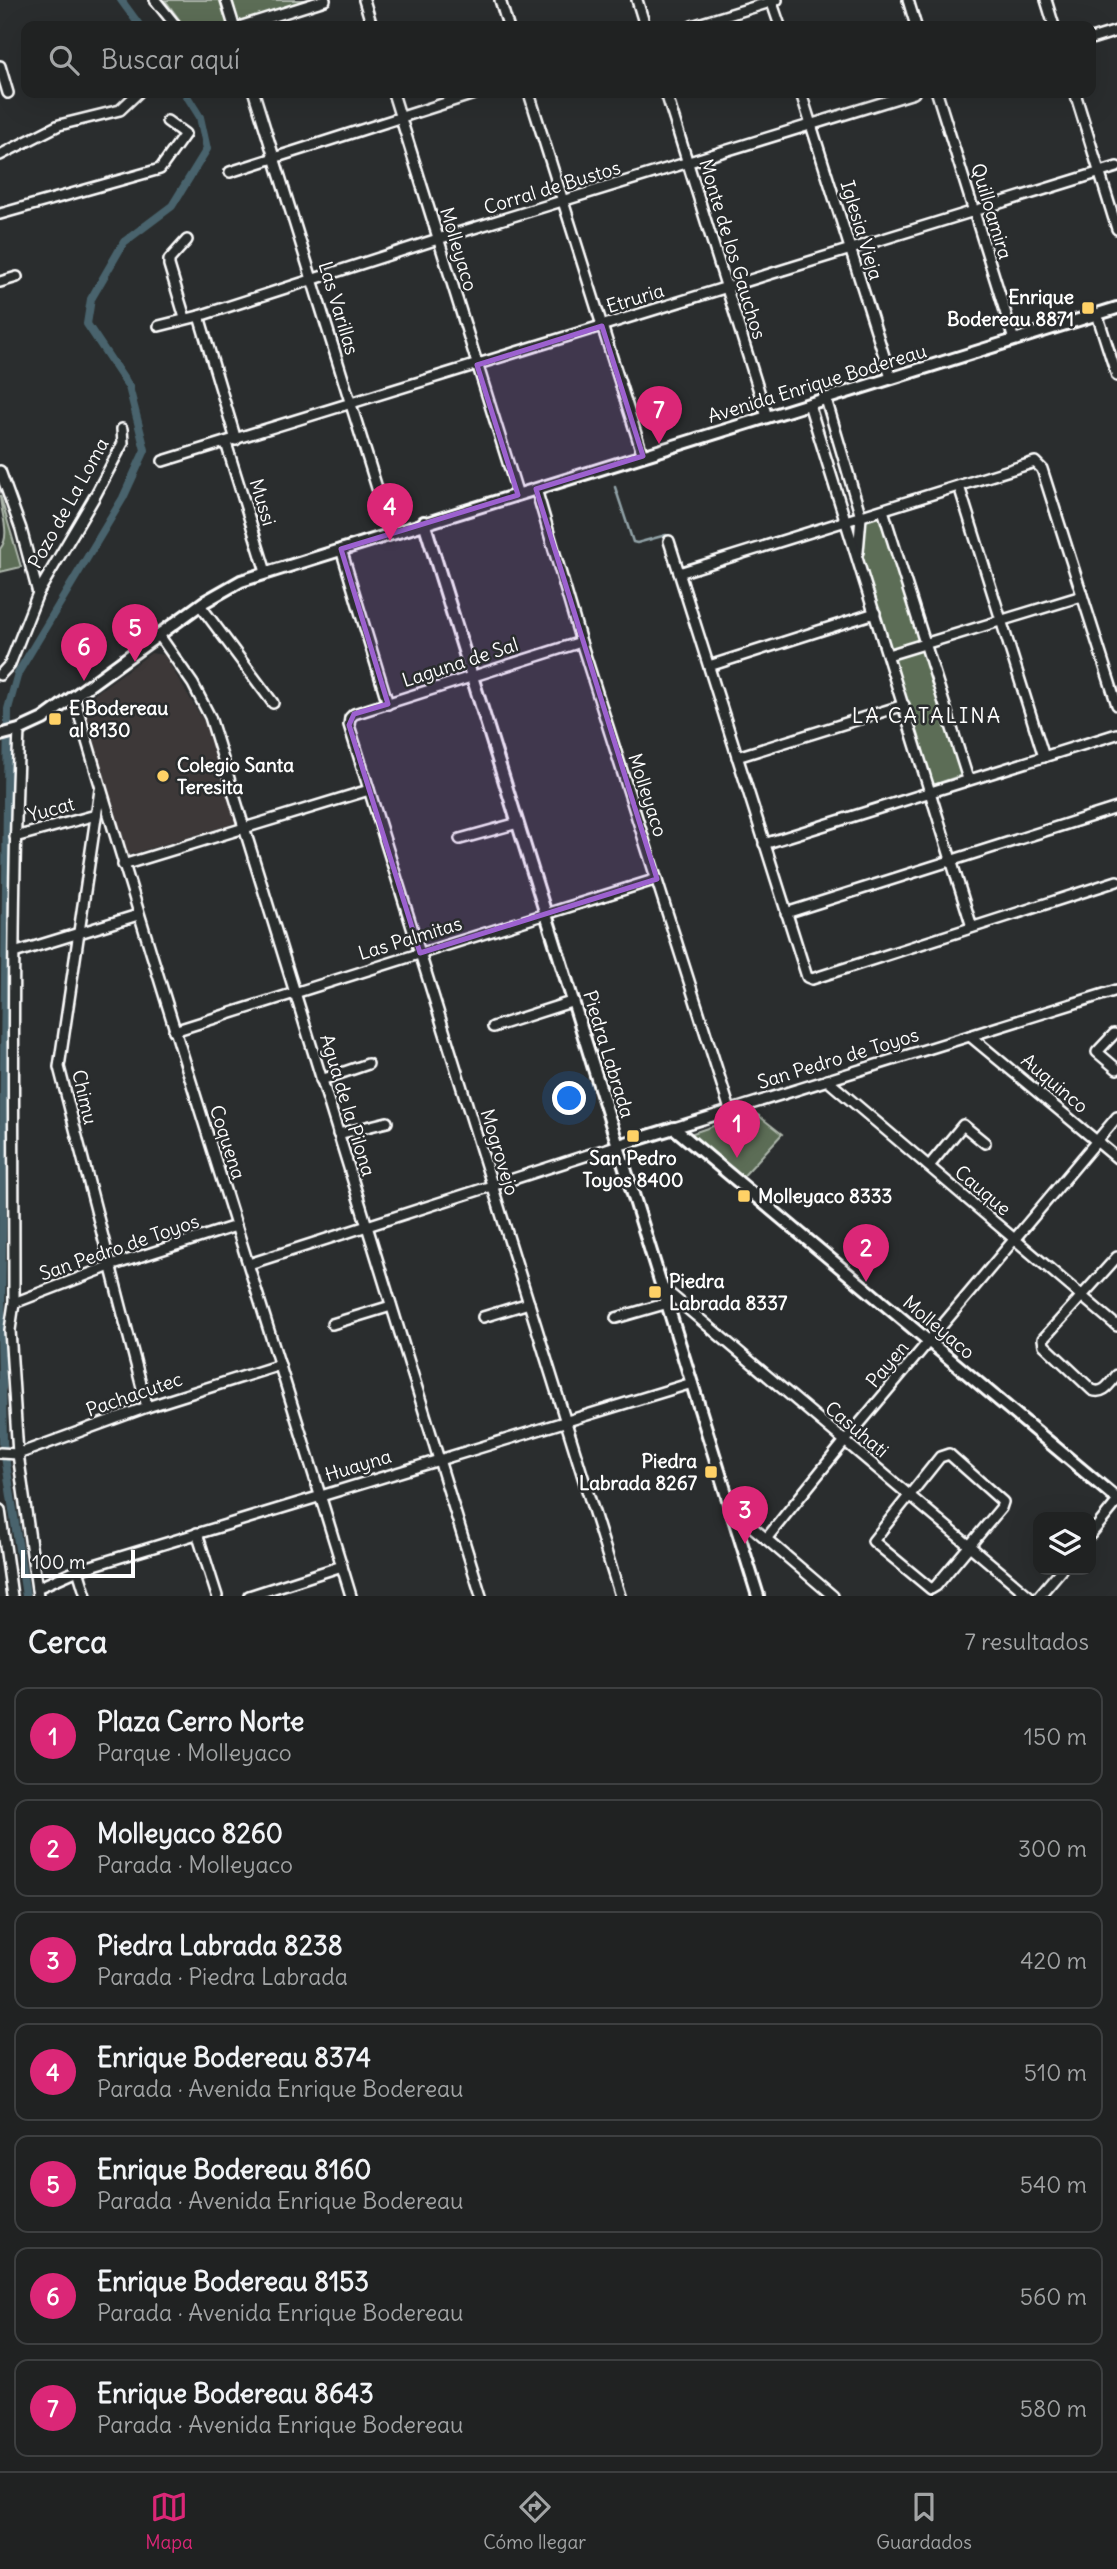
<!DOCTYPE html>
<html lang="es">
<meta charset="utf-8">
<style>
:root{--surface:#202222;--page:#282a2a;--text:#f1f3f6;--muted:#a2a4a5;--line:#3d3f40;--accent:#db2777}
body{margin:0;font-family:Delius,sans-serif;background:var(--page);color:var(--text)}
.controls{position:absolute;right:21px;bottom:21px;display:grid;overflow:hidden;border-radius:14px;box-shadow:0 7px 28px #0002}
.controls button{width:63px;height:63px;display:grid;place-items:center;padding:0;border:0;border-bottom:2px solid var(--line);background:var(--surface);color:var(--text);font:35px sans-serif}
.scale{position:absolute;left:21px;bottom:18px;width:114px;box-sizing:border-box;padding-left:7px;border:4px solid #fff;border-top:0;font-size:19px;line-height:24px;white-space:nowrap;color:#fff;-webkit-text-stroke:5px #2a2d2e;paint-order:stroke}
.you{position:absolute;left:570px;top:1099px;width:24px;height:24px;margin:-18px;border:5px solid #fff;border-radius:50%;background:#1a73e8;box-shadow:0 0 0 10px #1a73e833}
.badge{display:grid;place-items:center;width:46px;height:46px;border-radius:50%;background:var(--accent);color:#fff;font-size:23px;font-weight:700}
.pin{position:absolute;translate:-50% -58px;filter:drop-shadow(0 2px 4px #0008)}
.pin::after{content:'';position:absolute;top:37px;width:24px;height:21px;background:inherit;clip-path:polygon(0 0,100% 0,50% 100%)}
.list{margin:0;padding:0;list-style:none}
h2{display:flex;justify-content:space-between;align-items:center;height:91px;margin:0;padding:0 28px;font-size:30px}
h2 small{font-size:23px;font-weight:400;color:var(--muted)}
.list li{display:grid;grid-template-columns:46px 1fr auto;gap:21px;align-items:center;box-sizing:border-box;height:98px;margin:0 14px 14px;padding:0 14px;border:2px solid var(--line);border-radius:14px}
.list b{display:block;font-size:26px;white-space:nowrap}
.list p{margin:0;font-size:23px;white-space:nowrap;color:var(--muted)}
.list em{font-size:23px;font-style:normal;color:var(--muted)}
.icon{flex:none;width:38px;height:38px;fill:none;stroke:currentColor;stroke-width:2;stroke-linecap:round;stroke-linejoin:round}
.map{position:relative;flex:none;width:1117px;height:1596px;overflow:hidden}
.search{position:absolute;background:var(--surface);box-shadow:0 7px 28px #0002;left:21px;right:21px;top:21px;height:77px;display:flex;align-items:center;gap:18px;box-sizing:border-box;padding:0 24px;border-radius:14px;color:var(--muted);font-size:26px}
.sheet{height:875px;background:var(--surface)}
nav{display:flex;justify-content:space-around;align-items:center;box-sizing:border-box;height:98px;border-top:2px solid var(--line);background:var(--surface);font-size:19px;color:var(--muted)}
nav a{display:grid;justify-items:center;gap:4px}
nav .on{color:var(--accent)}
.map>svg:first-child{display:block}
</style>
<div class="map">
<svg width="1117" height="1596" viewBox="0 0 1117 1596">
<rect width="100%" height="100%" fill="#2a2d2e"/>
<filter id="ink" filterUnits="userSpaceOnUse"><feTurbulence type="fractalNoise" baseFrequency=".0143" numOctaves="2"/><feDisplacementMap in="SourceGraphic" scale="14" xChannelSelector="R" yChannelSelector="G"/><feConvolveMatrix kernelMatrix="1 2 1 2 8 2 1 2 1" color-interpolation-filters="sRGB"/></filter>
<g filter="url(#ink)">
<polygon fill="#3d3938" points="151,653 164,655 209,730 236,823 128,855 81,704"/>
<g fill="#5b6d57" stroke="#adb6ab" stroke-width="2">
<polygon points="165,0 222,0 229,25 184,26"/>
<polygon points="227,0 309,0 234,23"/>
<path d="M0 495 21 567 0 572V549C12 535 0 512 0 495Z"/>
<polygon points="880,514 920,641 890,649 861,560 865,519"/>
<polygon points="923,649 962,775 933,785 893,659"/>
<polygon points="754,1112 782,1134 738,1182 690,1134"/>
</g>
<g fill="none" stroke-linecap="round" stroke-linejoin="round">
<polyline stroke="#91a2a7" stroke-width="2.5" points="615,487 633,542 637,543 666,535"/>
<g stroke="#48646d" stroke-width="8">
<polyline points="121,0 140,26"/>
<polyline points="26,1596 3,1443 1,1331 8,709 18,673 123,498 145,450 129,387 87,324 91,299 124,242 172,206 207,149 200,117 185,93"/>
</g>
<defs>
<g id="minor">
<polyline points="155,0 176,26"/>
<polyline points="226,0 234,26"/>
<polyline points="364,0 372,26"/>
<polyline points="500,0 508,26"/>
<polyline points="637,0 645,26"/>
<polyline points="771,0 780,26"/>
<polyline points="908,0 916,26"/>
<polyline points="1046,0 1054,26"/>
<polyline points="242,26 325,0"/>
<polyline points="692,26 777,0"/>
<polyline points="1091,39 1117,31"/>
<polyline points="0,66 8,93"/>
<polyline points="254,93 391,533"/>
<polyline points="393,93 518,495"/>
<polyline points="529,93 643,456"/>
<polyline points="666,93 767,417"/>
<polyline points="801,93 891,378"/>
<polyline points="937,93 1014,340"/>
<polyline points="1075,93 1117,229"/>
<polyline points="0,155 59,125 120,110 138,93"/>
<polyline points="230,172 477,93"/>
<polyline points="0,214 160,169 185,134 167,121"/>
<polyline points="0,282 17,277"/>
<polyline points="1097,314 1117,376"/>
<polyline points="199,316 236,440"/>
<polyline points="185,318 169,265 169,260 187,240"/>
<polyline points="159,326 199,316 438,239 914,93"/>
<polyline points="826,399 861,517 858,552"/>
<polyline points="809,404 972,927"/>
<polyline points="226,443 266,572"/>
<polyline points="163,461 1117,167"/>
<polyline points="0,471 21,529 38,593"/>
<polyline points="959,486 1044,757"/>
<polyline points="536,489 581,642 730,1110"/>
<polyline points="883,510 968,779"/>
<polyline points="669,541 807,977 812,979 1117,881"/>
<polyline points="341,549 388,704"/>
<polyline points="679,573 1035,462 1042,469 1117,705"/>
<polyline points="200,605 273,703"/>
<polyline points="159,635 193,684 210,717 481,1596"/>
<polyline points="581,642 354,714 350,718 349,725 620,1596"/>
<polyline points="888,655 1082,596"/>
<polyline points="709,666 875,613"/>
<polyline points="0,675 10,664 38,593 95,496 123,443 122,429"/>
<path d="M74 697C162 998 260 1296 351 1596"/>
<path d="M19 730C11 921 14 1112 14 1303L10 1330 18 1454 38 1596"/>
<polyline points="737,757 904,705"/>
<polyline points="100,790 59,1067 147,1407"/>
<polyline points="15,837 96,815"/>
<polyline points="460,839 518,823"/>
<polyline points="764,844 1117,734"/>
<polyline points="123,865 369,790"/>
<polyline points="786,913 1117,808"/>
<polyline points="14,953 138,915"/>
<polyline points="493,1027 574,1001"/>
<polyline points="174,1031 657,879"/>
<polyline points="1114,1034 1097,1052 1117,1069"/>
<polyline points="970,1036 1117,1158"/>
<polyline points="321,1080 368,1064"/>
<polyline points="827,1080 1117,1326"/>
<polyline points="674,1128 1117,990"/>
<polyline points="338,1134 387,1122"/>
<polyline points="929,1166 963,1125 985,1143"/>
<path d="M1117 1257 1043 1339 1044 1345 1092 1390C1104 1395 1110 1383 1117 1375"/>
<polyline points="249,1264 619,1145"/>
<polyline points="663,1288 1029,1596"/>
<polyline points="14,1303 110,1266 236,1226"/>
<polyline points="483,1317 529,1303"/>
<polyline points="616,1318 668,1303"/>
<polyline points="332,1324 391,1306"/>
<polyline points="0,1453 18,1454 147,1407 280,1365"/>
<polygon points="949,1454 1003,1502 1001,1508 936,1586 931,1589 873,1541 940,1457"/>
<polyline points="0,1510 12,1596"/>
<polyline points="735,1520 744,1520 833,1596"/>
<polyline points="197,1533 217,1596"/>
<polyline points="1091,1534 1117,1502"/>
<polyline points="766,1539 845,1441 1117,1117"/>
<polyline points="78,1570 86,1596"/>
<polyline points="37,1588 78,1570 692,1383"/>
<polyline points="249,1596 342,1566"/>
<polyline points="1039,1596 1061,1570"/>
</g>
<g id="major">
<polyline points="424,522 758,1596"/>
<polyline points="0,735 19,730 43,719 204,602 241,581 1117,308"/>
<polyline points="619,1145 674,1128 1117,1499"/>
</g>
</defs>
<use href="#minor" stroke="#fff" stroke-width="14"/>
<use href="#major" stroke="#fff" stroke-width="16"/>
<use href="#minor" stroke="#2a2d2e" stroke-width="9"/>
<use href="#major" stroke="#2a2d2e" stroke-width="10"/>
</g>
</g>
<path fill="#9c61cf" fill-opacity="0.2" stroke="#9c61cf" stroke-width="5" stroke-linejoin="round" d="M602 326 643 456 536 489 657 879 420 953 349 725 354 714 388 704 341 549 518 495 477 365Z"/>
<g fill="#ffd166" stroke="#2a2d2e" stroke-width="2.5">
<rect x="1081" y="301" width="14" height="14" rx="3.5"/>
<rect x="48" y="712" width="14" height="14" rx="3.5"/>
<circle cx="163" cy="776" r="7"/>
<rect x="626" y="1129" width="14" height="14" rx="3.5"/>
<rect x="737" y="1189" width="14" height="14" rx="3.5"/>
<rect x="648" y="1285" width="14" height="14" rx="3.5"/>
<rect x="704" y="1465" width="14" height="14" rx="3.5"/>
</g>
<g text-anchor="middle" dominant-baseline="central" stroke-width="5" stroke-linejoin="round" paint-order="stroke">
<g font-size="19" fill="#fff" stroke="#2a2d2e">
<text transform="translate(552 187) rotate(-17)">Corral de Bustos</text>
<text transform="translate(992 211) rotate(73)">Quilloamira</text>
<text transform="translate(862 230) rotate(73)">Iglesia Vieja</text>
<text transform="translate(459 249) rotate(73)">Molleyaco</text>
<text transform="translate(733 249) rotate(73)">Monte de los Gauchos</text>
<text transform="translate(635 298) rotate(-17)">Etruria</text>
<text transform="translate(339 308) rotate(73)">Las Varillas</text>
<text transform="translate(817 383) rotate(-17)">Avenida Enrique Bodereau</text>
<text transform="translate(263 502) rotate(73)">Mussi</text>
<text transform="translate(68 503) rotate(-61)">Pozo de La Loma</text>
<text transform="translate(460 662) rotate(-18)">Laguna de Sal</text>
<text transform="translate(648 795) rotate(72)">Molleyaco</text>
<text transform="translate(51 809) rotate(-15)">Yucat</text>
<text transform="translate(410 938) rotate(-17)">Las Palmitas</text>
<text transform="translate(609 1054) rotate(73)">Piedra Labrada</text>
<text transform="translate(838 1058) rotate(-17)">San Pedro de Toyos</text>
<text transform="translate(1055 1083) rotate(40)">Auquinco</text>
<text transform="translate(85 1097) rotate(77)">Chimu</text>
<text transform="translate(348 1105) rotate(73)">Agua de la Pilona</text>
<text transform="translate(228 1142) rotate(72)">Coquena</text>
<text transform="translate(500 1152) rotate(73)">Mogrovejo</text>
<text transform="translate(983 1190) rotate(40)">Cauque</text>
<text transform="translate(119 1247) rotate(-19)">San Pedro de Toyos</text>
<text transform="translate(939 1327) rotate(40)">Molleyaco</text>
<text transform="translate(887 1364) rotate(-50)">Payen</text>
<text transform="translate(134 1394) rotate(-19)">Pachacutec</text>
<text transform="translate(857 1429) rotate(40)">Casuhati</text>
<text transform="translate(358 1465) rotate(-17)">Huayna</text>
</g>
<g font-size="19" font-weight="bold" fill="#fff" stroke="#2a2d2e" text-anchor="start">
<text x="1074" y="297" text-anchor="end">Enrique<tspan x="1074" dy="22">Bodereau 8871</tspan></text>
<text x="69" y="708">E Bodereau<tspan x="69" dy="22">al 8130</tspan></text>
<text x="177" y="765">Colegio Santa<tspan x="177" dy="22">Teresita</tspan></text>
<text x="633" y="1158" text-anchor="middle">San Pedro<tspan x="633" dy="22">Toyos 8400</tspan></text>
<text x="758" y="1196">Molleyaco 8333</text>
<text x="669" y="1281">Piedra<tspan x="669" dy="22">Labrada 8337</tspan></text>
<text x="697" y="1461" text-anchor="end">Piedra<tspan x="697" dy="22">Labrada 8267</tspan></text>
</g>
<g font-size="21" letter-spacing="2" fill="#fff" stroke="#2a2d2e">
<text x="927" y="715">LA CATALINA</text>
</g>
</g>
</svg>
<div class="controls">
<button><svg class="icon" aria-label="layers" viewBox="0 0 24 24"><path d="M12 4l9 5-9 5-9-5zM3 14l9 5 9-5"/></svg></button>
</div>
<div class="scale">100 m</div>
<div class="you"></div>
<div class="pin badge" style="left:737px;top:1158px">1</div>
<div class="pin badge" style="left:866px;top:1282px">2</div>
<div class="pin badge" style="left:745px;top:1544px">3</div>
<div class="pin badge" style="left:390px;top:541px">4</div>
<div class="pin badge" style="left:135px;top:662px">5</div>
<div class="pin badge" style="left:84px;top:681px">6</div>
<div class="pin badge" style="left:659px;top:444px">7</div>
<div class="search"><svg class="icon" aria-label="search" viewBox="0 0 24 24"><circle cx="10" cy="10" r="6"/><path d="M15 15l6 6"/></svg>Buscar aquí</div>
</div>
<section class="sheet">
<h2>Cerca<small>7 resultados</small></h2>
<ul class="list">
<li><span class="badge">1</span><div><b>Plaza Cerro Norte</b><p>Parque · Molleyaco</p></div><em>150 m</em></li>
<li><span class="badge">2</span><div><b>Molleyaco 8260</b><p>Parada · Molleyaco</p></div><em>300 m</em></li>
<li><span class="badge">3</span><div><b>Piedra Labrada 8238</b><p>Parada · Piedra Labrada</p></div><em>420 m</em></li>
<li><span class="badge">4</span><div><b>Enrique Bodereau 8374</b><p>Parada · Avenida Enrique Bodereau</p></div><em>510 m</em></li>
<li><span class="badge">5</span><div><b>Enrique Bodereau 8160</b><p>Parada · Avenida Enrique Bodereau</p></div><em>540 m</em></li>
<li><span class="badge">6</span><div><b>Enrique Bodereau 8153</b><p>Parada · Avenida Enrique Bodereau</p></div><em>560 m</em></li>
<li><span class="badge">7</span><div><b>Enrique Bodereau 8643</b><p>Parada · Avenida Enrique Bodereau</p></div><em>580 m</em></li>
</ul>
</section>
<nav>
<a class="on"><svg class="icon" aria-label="map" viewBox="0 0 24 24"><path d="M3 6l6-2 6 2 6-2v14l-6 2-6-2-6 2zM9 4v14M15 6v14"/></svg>Mapa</a>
<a><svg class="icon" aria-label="directions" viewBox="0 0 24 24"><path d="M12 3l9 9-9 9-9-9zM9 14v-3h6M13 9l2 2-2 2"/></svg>Cómo llegar</a>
<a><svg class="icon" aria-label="saved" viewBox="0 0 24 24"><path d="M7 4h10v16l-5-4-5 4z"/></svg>Guardados</a>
</nav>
